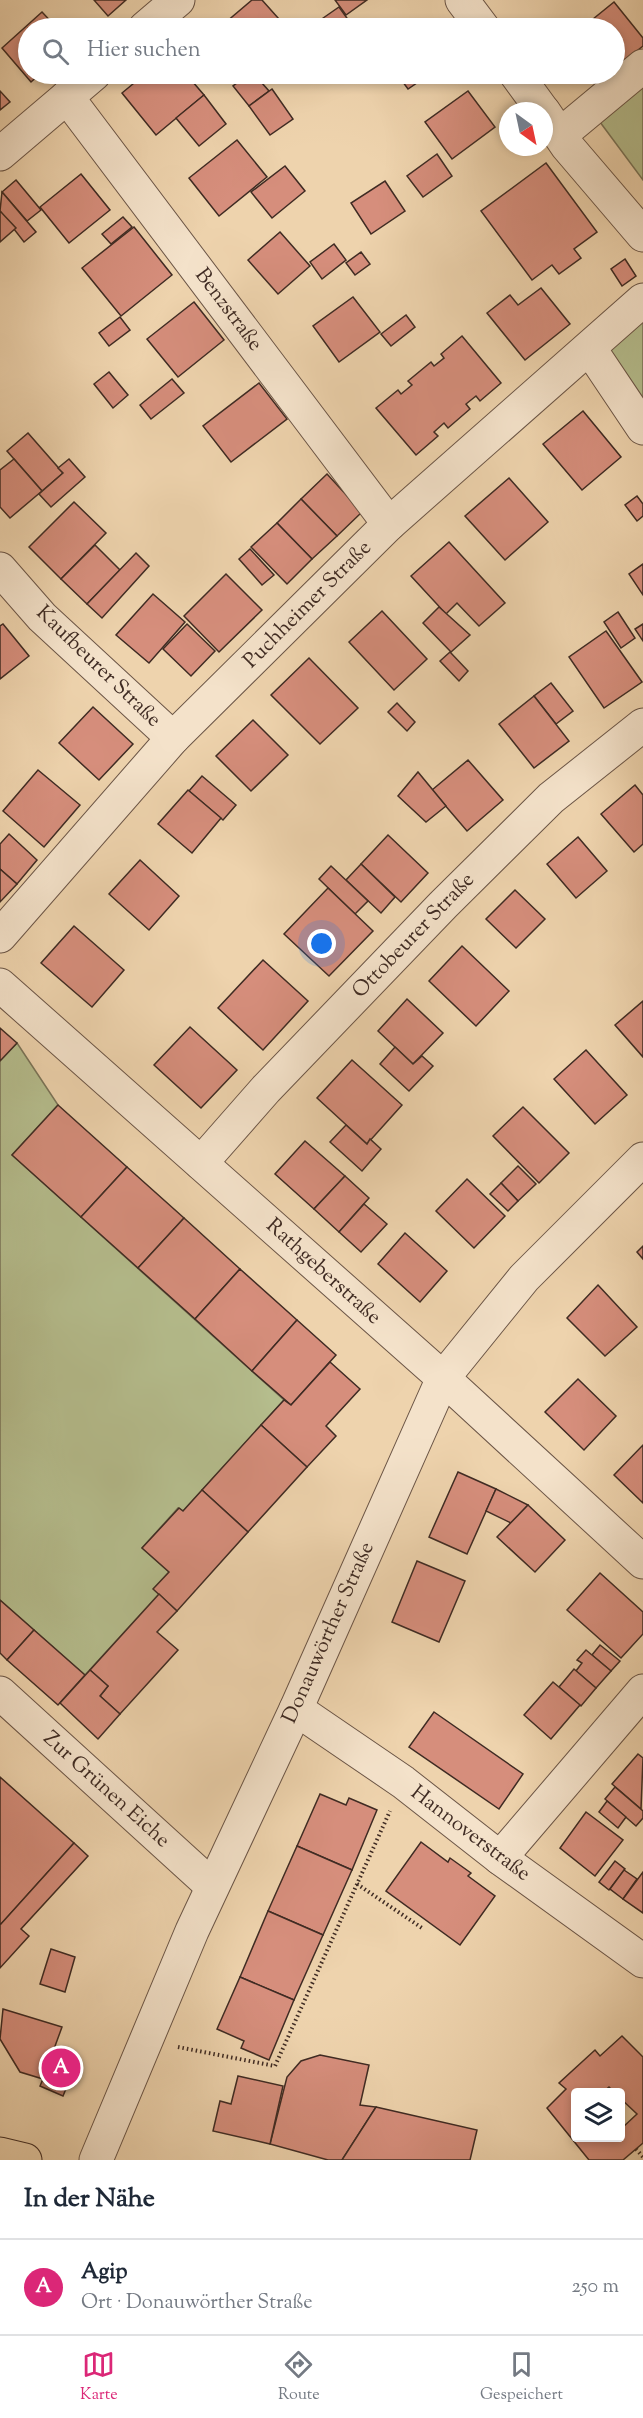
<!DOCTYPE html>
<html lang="de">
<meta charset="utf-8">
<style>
:root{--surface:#fff;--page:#f2f2f3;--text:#1f2937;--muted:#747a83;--line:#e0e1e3;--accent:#db2777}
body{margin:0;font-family:"Sorts Mill Goudy",serif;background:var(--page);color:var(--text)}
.controls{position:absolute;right:18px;bottom:18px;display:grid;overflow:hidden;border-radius:6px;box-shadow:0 3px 9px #0003}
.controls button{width:54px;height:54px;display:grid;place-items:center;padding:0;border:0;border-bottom:2px solid var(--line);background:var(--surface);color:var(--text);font:30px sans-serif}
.compass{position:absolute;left:499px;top:102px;width:54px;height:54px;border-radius:50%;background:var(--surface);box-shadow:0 3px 9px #0003;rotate:147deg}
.you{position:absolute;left:322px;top:944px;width:21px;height:21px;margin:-15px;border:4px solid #fff;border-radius:50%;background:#1a73e8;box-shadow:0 0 0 9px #1a73e833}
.badge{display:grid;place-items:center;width:39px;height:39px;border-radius:50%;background:var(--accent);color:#fff;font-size:20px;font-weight:700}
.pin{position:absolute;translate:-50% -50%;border:3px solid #fff;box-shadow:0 2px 6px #0006}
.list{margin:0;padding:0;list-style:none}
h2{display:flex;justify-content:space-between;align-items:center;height:78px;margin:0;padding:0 24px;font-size:26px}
h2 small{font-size:20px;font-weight:400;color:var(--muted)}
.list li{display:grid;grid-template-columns:39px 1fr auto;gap:18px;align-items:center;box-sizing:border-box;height:96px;padding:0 24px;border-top:2px solid var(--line)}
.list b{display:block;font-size:22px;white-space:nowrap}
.list p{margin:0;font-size:20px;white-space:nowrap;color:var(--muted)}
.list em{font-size:20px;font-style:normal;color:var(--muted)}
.icon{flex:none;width:33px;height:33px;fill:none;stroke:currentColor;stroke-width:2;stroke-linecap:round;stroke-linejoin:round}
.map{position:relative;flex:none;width:643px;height:2160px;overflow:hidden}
.search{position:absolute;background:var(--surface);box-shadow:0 3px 9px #0003;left:18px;right:18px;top:18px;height:66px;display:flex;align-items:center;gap:15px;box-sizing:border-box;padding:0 21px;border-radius:33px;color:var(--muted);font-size:22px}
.sheet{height:174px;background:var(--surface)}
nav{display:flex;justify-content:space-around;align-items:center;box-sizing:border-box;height:84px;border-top:2px solid var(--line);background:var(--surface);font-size:16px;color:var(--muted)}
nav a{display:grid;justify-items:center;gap:3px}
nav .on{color:var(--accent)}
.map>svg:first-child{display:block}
</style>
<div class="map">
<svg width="643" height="2160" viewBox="0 0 643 2160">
<rect width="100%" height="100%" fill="#eed3ad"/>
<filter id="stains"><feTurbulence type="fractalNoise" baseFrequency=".00333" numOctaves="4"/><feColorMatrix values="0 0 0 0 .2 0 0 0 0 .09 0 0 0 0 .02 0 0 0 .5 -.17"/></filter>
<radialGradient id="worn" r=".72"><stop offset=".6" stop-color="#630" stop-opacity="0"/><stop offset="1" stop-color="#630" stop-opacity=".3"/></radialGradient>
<g fill="#b5bd8d" stroke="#7a7458" stroke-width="1.5">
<polygon points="643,86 643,180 600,122"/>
<polygon points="643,320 643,409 607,353"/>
<polygon points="17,1043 58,1105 12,1155 284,1400 183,1511 178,1508 142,1548 169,1572 154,1589 159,1594 85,1675 0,1600 0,1061"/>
</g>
<g fill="#d68e7c" stroke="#3f2b23" stroke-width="1.5" fill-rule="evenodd">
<polygon points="94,0 126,0 108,16"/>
<polygon points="252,0 262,0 287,28 219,28"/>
<polygon points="335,0 367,0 346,15"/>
<polygon points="614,2 643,38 643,46 614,69 614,28 582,28"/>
<polygon points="339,7 354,28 321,28 316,23"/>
<polygon points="42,12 57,28 28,28 28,74 40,74 31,82 2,48"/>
<polygon points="421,22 426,28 411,28"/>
<polygon points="145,74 186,74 204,95 156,135 122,93"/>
<polygon points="249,74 254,74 269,91 249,106 233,86"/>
<polygon points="397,74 430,74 408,89"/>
<polygon points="596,74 609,74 601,80"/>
<polygon points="272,89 293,119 270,135 249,106"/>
<polygon points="0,91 10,102 0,110"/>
<polygon points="468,91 495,127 452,159 425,122"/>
<polygon points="204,95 226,124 199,146 176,118"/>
<polygon points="237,140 267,177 219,216 189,178"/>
<polygon points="437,154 452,176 423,197 407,176"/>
<polygon points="546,163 597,232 574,249 581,258 559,274 552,265 532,280 481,211"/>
<polygon points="285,166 305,191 272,218 251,192"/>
<polygon points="81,174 110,210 69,243 40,207"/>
<polygon points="16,180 41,210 27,221 2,192"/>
<polygon points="385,181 405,211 371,234 351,203"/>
<polygon points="2,192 36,232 24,242 0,211"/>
<polygon points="0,211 16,228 0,242"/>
<polygon points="123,217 132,227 111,244 102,234"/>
<polygon points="134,227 172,275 121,316 82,268"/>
<polygon points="280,232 310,266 278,294 248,260"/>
<polygon points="334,244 346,260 322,279 310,262"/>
<polygon points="361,252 370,264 355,275 346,263"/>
<polygon points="625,259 636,276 622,286 611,269"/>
<polygon points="541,288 570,324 525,360 487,313 510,295 518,305"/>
<polygon points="353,297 380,332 339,362 313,326"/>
<polygon points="194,302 224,340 178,377 147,339"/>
<polygon points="406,315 415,327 391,346 381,334"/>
<polygon points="120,317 130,330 109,346 99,333"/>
<polygon points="462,336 501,383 480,401 476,396 466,404 470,409 448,428 444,423 434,432 438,436 416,455 376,408 398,390 401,394 412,385 408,381 431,362 434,366 444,358 441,354"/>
<polygon points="109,372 128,395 113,408 94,384"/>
<polygon points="172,379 184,393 151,419 140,405"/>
<polygon points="259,383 287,419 231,462 203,426"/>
<polygon points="583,411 621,457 582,490 543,444"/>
<polygon points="28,433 63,473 42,491 7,451"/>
<polygon points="14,459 42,491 10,518 0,507 0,470"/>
<polygon points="69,459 85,477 51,507 39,494 63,473 58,468"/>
<polygon points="327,474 362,512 337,536 301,499"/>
<polygon points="509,478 548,522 505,560 465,516"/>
<polygon points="637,496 643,504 643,516 637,521 625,505"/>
<polygon points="301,499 337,536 312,559 277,523"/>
<polygon points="74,502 106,533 61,579 29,547"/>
<polygon points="277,523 312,559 287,584 251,547"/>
<polygon points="449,542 505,603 479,626 457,603 446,614 411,576"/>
<polygon points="95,545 120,570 87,604 61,579"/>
<polygon points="250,549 274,575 262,585 239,559"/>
<polygon points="136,553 149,566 102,618 87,604"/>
<polygon points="643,564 643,595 629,574"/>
<polygon points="226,574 262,610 219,652 184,616"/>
<polygon points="153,594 185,622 149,663 116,635"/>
<polygon points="439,607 470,635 451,652 423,623"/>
<polygon points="382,611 427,659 394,690 349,642"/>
<polygon points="618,612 635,638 621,648 604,622"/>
<polygon points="3,624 29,656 0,679 0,626"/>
<polygon points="187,624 215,651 191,676 163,649"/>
<polygon points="643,624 643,641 635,629"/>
<polygon points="606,631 642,682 604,708 569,657"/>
<polygon points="450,652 468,671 459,681 440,661"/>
<polygon points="309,658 358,708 320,744 271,695"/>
<polygon points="551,683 573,711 556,724 534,696"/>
<polygon points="534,696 569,741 534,768 499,724"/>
<polygon points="397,703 415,722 407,731 388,712"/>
<polygon points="93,707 133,744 99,780 59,743"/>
<polygon points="253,720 288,755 251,791 216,756"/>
<polygon points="468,760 503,800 467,831 432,790"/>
<polygon points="38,770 80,805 44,847 3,811"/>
<polygon points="418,772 446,806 426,822 398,796"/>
<polygon points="202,776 236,805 223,820 189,791"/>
<polygon points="635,785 643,795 643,844 634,852 601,814"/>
<polygon points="188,790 221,818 192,853 158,824"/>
<polygon points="9,834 37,860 17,884 0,869 0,844"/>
<polygon points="388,835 428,873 401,902 361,864"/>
<polygon points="578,837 607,871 576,898 547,864"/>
<polygon points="140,860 179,896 149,930 109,894"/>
<polygon points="361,864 395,897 381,913 346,880"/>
<polygon points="331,866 368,901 355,914 319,879"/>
<polygon points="0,869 17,884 0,902"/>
<polygon points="328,888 373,931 329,976 284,934"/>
<polygon points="515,890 545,919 516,948 486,919"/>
<polygon points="74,926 124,970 92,1007 41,963"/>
<polygon points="462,946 509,991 476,1026 429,981"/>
<polygon points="263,960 308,1001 263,1050 218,1008"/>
<polygon points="407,999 443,1033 413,1064 378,1031"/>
<polygon points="643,1001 643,1057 615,1025"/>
<polygon points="190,1027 237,1070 201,1108 154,1065"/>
<polygon points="0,1028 17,1043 0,1061"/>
<polygon points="395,1047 413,1064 422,1056 433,1066 409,1091 380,1064"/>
<polygon points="586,1050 627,1095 595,1124 554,1079"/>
<polygon points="352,1060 402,1105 367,1144 317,1098"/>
<polygon points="58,1105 127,1167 81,1217 12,1155"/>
<polygon points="523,1107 569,1153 539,1183 493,1136"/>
<polygon points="346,1125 367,1144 370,1139 381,1149 362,1171 330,1142"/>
<polygon points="305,1141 345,1176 314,1209 275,1174"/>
<polygon points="518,1166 536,1184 518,1201 501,1183"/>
<polygon points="127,1167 184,1218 138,1268 81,1217"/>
<polygon points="345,1176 369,1198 339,1232 314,1209"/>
<polygon points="467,1179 505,1216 474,1248 436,1211"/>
<polygon points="501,1183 518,1201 508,1211 490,1194"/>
<polygon points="364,1204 387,1224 361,1252 339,1232"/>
<polygon points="184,1218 240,1269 195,1319 138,1268"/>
<polygon points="405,1233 447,1271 420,1302 378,1264"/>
<polygon points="643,1246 643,1259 637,1252"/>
<polygon points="240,1269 297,1320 252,1371 195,1319"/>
<polygon points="598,1285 637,1327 605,1356 567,1318"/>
<polygon points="297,1320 336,1355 291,1405 252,1371"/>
<polygon points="330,1362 360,1389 326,1426 336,1436 307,1467 261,1425 284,1400 291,1405"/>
<polygon points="578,1379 616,1416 584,1450 545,1412"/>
<polygon points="261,1425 307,1467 248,1532 202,1490"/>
<polygon points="643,1445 643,1503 614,1475"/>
<polygon points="458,1472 496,1489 467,1554 429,1537"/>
<polygon points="496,1489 528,1505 511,1523 486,1511"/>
<polygon points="202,1490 248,1532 177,1611 153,1589 169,1572 142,1548 179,1508 183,1511"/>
<polygon points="528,1505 565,1540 535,1572 497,1537"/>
<polygon points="417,1561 465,1581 439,1642 392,1622"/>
<polygon points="600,1573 643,1612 643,1634 621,1658 567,1610"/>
<polygon points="159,1594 177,1611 157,1632 178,1650 120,1714 100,1696 108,1686 90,1670"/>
<polygon points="0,1600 34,1630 7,1660 0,1653"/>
<polygon points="34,1630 85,1675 58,1705 7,1660"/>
<polygon points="600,1645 620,1661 611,1671 592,1655"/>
<polygon points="586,1650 611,1671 596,1688 576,1671 582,1663 577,1660"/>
<polygon points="574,1669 596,1688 581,1706 559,1687"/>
<polygon points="90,1670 108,1686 100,1696 120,1714 98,1739 60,1703"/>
<polygon points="553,1682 580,1705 551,1739 524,1715"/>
<polygon points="434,1712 523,1774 499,1809 409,1747"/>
<polygon points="638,1754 643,1758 641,1809 612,1784"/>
<polygon points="0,1777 74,1843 0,1925"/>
<polygon points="615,1787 643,1811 643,1818 636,1826 605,1799"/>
<polygon points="320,1794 346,1805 349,1798 377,1810 352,1870 297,1846"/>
<polygon points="607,1801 626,1817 618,1828 599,1812"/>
<polygon points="586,1812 623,1840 595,1876 560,1848"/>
<polygon points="421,1842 448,1862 450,1858 471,1873 468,1876 495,1896 460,1945 386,1891"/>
<polygon points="74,1843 88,1856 21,1929 29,1936 0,1968 0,1925"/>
<polygon points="297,1846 352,1870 323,1935 268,1911"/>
<polygon points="615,1861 625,1869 609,1890 599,1882"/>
<polygon points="624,1870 637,1879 623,1899 610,1889"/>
<polygon points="643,1872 643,1913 623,1899"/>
<polygon points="268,1911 323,1935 294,2000 240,1977"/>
<polygon points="51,1949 75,1957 65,1992 40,1984"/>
<polygon points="240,1977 294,2000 269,2060 241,2048 244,2041 217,2029"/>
<polygon points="3,2009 62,2027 43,2079 20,2072 0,2039"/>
<path d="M622 2036 643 2057V2143L623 2160H589L547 2108 566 2089 559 2083 595 2050 600 2056ZM609 2087 614 2092H620V2098L637 2114 622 2128 620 2126V2138H576V2092H603Z"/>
<polygon points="56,2048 79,2057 63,2096 40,2086"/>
<polygon points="320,2055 369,2065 360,2105 376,2107 342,2160 328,2160 270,2144 287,2077 301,2061"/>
<polygon points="238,2076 283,2086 270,2144 213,2131 220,2101 231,2104"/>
<polygon points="376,2107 477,2130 470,2160 342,2160"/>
</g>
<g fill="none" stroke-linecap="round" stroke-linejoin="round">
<defs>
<g id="minor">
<polyline points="462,0 483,28"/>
<polyline points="145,28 178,0"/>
<polyline points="516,74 543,111"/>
<polyline points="67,97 389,524"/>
<polyline points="544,112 567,146 643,235"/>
<polyline points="560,135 643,66"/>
<polyline points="0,154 94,74"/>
<polyline points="590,349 643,428"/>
<polyline points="0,569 42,617 173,738"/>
<polyline points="0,936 173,738 389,524 643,300"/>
<polyline points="0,985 443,1378 643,1562"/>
<polyline points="201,1163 266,1089 443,905 551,798 643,725"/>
<polyline points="0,1693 212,1886"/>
<polyline points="296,1709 403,1782 500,1858 643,1961"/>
<polyline points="500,1858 643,1691"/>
<polyline points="96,2160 192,1931 296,1709 443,1378 524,1278 643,1159"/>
</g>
<polyline id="major" points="0,2154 25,2160"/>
</defs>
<use href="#minor" stroke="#6b5546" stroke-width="35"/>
<use href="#major" stroke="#3f2b23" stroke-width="35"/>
<g stroke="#3f2b23" stroke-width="4" stroke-dasharray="1.5 3" stroke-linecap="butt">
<polyline points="357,1884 422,1928"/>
<polyline points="178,2047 275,2066 390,1811"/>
<polyline points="636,2149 643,2157"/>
</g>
<use href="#minor" stroke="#f4e2ca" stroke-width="33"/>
<use href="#major" stroke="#eed3ad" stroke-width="33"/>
</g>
<g text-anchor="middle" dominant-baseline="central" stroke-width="6" stroke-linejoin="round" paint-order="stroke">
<g font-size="21" fill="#3f2b23" stroke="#f4e2ca">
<text transform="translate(228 310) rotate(53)">Benzstraße</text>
<text transform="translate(308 605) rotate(-45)">Puchheimer Straße</text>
<text transform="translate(98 667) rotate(44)">Kaufbeurer Straße</text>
<text transform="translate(414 936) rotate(-46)">Ottobeurer Straße</text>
<text transform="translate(323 1272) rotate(42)">Rathgeberstraße</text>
<text transform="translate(329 1633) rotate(-66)">Donauwörther Straße</text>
<text transform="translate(106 1790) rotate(42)">Zur Grünen Eiche</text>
<text transform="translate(470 1834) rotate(37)">Hannoverstraße</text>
</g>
</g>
<rect width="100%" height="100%" filter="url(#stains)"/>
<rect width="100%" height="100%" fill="url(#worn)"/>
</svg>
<div class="controls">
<button><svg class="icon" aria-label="layers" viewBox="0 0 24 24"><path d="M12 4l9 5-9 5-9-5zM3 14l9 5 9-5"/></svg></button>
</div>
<svg class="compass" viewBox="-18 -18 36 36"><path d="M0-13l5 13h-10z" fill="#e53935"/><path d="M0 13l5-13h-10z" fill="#747a83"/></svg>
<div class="you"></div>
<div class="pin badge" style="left:61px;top:2068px">A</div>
<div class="search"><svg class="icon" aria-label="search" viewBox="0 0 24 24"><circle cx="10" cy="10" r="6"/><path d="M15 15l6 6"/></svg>Hier suchen</div>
</div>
<section class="sheet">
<h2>In der Nähe<small></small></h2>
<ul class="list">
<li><span class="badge">A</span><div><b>Agip</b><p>Ort · Donauwörther Straße</p></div><em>250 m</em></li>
</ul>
</section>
<nav>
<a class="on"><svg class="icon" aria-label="map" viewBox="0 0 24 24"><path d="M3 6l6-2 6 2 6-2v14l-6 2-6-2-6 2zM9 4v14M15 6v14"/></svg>Karte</a>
<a><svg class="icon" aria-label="directions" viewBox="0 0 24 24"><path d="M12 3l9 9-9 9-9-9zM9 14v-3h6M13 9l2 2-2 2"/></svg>Route</a>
<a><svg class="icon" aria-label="saved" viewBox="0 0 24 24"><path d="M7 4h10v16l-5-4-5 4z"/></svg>Gespeichert</a>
</nav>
